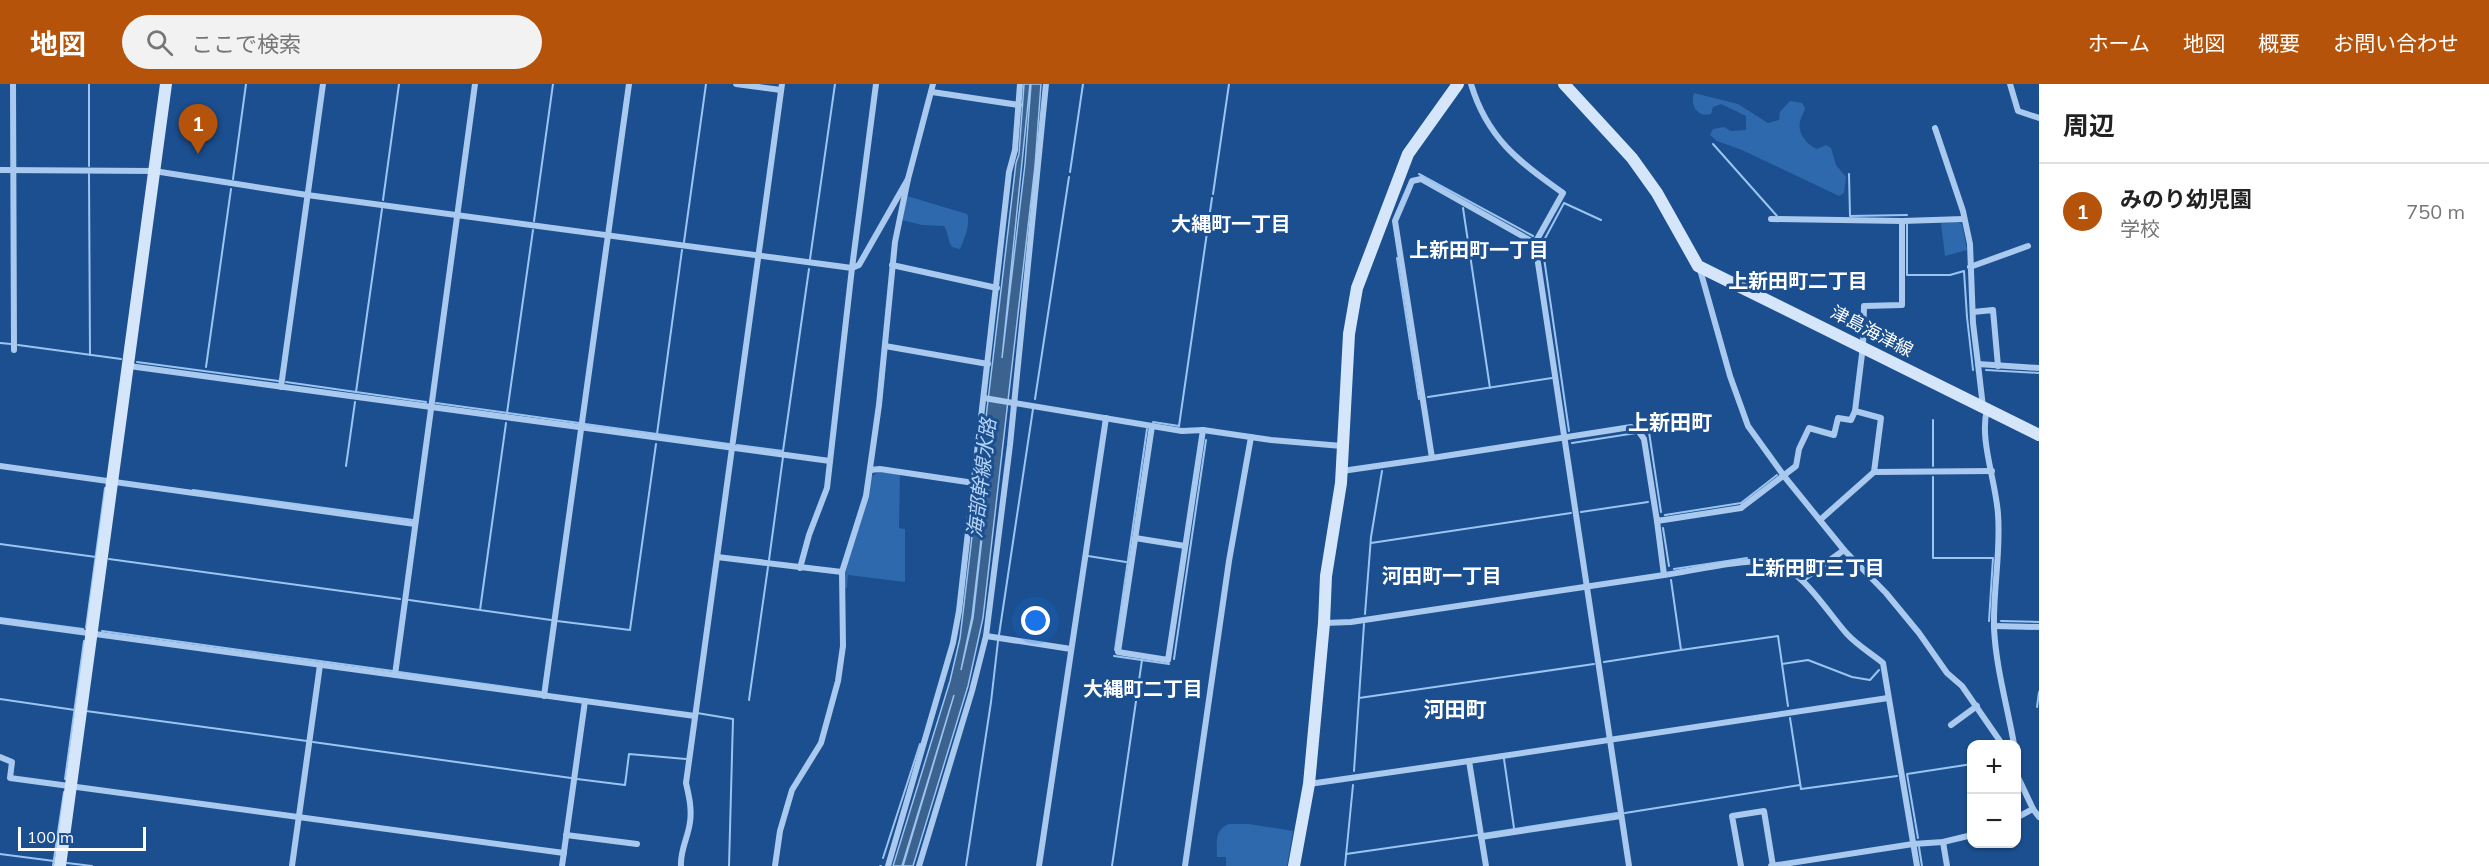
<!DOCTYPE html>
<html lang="ja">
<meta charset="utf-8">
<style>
:root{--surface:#fff;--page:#f2f2f2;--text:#222;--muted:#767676;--line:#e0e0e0;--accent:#b45309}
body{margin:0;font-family:Mulish,"Noto Sans JP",sans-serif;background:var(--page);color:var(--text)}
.controls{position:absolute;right:18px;bottom:18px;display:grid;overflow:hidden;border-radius:12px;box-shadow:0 2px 4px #0004}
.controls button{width:54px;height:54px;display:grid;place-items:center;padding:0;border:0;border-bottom:2px solid var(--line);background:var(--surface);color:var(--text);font:30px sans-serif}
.scale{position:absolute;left:18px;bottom:15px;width:128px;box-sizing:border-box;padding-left:6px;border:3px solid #fff;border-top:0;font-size:16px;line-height:21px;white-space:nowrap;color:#fff;-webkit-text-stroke:4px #1b4f8f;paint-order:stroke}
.you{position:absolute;left:1036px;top:537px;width:21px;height:21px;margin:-15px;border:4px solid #fff;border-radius:50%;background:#1a73e8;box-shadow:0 0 0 9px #1a73e833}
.badge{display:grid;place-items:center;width:39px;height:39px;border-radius:50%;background:var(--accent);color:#fff;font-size:20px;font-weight:700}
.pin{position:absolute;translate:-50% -50px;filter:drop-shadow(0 2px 3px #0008)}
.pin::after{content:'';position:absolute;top:32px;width:21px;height:18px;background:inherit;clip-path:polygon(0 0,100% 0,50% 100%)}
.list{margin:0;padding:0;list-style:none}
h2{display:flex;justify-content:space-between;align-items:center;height:78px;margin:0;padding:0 24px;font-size:26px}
h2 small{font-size:20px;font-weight:400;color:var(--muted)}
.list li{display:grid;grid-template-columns:39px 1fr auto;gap:18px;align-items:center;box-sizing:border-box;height:96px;padding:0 24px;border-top:2px solid var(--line)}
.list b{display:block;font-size:22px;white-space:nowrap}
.list p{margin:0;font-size:20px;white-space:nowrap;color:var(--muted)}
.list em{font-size:20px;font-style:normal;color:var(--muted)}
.icon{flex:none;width:33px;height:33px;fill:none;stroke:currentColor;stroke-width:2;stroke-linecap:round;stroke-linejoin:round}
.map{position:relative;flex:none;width:2039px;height:782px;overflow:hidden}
header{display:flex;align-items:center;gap:36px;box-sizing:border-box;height:84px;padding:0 30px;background:var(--accent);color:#fff}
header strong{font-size:28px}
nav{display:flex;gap:33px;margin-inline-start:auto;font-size:21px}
.search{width:420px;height:54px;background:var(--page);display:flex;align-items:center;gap:15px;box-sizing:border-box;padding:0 21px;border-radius:33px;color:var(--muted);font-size:22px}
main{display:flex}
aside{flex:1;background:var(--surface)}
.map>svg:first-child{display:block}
</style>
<header>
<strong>地図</strong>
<div class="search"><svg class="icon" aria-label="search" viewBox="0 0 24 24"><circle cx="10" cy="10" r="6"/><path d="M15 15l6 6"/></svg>ここで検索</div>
<nav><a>ホーム</a><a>地図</a><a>概要</a><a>お問い合わせ</a></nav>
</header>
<main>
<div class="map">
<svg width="2039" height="782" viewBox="0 0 2039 782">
<rect width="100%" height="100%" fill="#1b4f8f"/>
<g fill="#2e69ad">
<path d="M1694 9 1738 20 1768 39 1779 36 1780 28 1790 17 1802 19 1805 24C1804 29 1801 32 1800 38 1797 49 1807 61 1817 65L1826 61 1831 64 1836 81 1846 93 1844 109 1839 112 1742 66 1717 57 1710 51 1713 45 1724 43 1731 47 1746 46V32L1721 20 1713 23 1711 30C1697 34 1690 21 1694 9Z"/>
<path d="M907 112 967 130C971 139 964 156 960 165L952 163C947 156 949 149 944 142L922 141 902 136Z"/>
<polygon points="1957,138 1962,140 1967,166 1945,172 1941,139"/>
<polygon points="878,388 900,390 899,444 905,445 905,498 848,491 847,503 844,506 844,489 871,393"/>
<path d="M1229 740H1249L1293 747 1287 782H1226V773H1217C1217 758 1214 746 1229 740Z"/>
</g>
<path fill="#3c6290" stroke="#9cc4f0" stroke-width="1.5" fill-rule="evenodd" d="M1024 0H1030L1002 274 1025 80 1031 0H1041L1035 82 983 534 968 602 913 782H903L954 611 902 782H893L950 597 960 554 1016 79 1019 70ZM994 346 973 534 961 586 972 533Z"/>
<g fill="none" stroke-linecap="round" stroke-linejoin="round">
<g stroke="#9cc4f0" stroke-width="2">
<polyline points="89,0 89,82"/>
<polyline points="1713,60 1777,132"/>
<polyline points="1070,88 1083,0"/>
<polyline points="89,90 90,271"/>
<polyline points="1419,90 1533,152"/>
<polyline points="1849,90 1850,132 1907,131"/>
<polyline points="233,95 246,0"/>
<polyline points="1213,110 1229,0"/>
<polyline points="383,116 399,0"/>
<polyline points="1463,124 1490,304"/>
<polyline points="534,137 553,0"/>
<polyline points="1907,140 1907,191 1950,191 1964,187 1967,233 1973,286"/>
<polyline points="684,158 706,0"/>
<polyline points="1397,174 1419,315"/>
<polyline points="810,175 835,0"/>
<polyline points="0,259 11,260"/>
<polyline points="18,261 121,275"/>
<polyline points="137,278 279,297"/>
<polyline points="206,283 231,105"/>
<polyline points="1986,286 2039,289"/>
<polyline points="286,298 426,318"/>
<polyline points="356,308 382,125"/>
<polyline points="1428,313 1552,294"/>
<polyline points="1035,315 1069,93"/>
<polyline points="436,319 579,339"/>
<polyline points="507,329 533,146"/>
<polyline points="1933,336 1933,382"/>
<polyline points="1153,338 1179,342 1212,114"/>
<polyline points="585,340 729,360"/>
<polyline points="1569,347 1542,160 1564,119 1601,136"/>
<polyline points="1649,348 1661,428"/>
<polyline points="657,350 682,166"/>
<polyline points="1572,359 1636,349"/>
<polyline points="737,361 783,367 809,185"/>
<polyline points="346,382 355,318"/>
<polyline points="1933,393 1933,474 1993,474 1989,537"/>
<polyline points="193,406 413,436"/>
<polyline points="1581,428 1648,418"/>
<polyline points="1665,431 1741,419 1777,391"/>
<polyline points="1663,444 1669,482"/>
<polyline points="1371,459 1571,429"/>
<polyline points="0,460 96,473"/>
<polyline points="1088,472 1126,478"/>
<polyline points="109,475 400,515"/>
<polyline points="769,476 783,373"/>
<polyline points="1674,485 1747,474"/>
<polyline points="1671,496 1681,566 1778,552 1788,622"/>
<polyline points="409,516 551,536"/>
<polyline points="480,526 506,339"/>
<polyline points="1365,530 1371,453 1382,387"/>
<polyline points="0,534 83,545"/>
<polyline points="557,537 630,546 656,360"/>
<polyline points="2001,537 2039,538"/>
<polyline points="86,544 105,404"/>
<polyline points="102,547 393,587"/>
<polyline points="999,551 1033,325"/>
<polyline points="1115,566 1147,345"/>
<polyline points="1114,572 1169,580"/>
<polyline points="1174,575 1206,356"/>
<polyline points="1604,578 1681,566"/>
<polyline points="1782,580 1808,576 1852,593 1870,596 1879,586"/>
<polyline points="399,588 541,608"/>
<polyline points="1359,614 1594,580"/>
<polyline points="0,615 75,626"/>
<polyline points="749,616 768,483"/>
<polyline points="2037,623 2039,608"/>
<polyline points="86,627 307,657"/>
<polyline points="697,629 733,635 729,782"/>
<polyline points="1790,634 1801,705 1897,692"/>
<polyline points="313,658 571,694"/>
<polyline points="1504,675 1514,744"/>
<polyline points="1354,687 1364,540"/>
<polyline points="65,695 84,557"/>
<polyline points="577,695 625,701 629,670 686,675"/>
<polyline points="1625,729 1800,701"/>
<polyline points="1483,750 1617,729"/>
<polyline points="1918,754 1907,690 1972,680"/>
<polyline points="1919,763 1922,782"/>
<polyline points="0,770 54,777"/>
<polyline points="1346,770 1478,751"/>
<polyline points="883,774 920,660"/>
<polyline points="67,779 92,782"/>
<polyline points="53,782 64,708"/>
<polyline points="880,782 881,782"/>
<polyline points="966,782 991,618 998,557"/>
<polyline points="1112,782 1142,576"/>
<polyline points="1345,782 1353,701"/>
</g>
<g stroke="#a9c9ee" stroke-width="6">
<polyline points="13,0 14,266"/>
<polyline points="736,0 781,6"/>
<path d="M1471 0C1487 54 1519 78 1563 109L1535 159 1629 782"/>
<polyline points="2010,0 2018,27 2039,34"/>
<polyline points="932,8 1019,21"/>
<polyline points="1935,44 1963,127 1970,160 1973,239 1978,280"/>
<polyline points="0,86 154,87 307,111 852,184 859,181 908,95"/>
<polyline points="1771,135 1902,137 1964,135"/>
<polyline points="1535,159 1421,95 1412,97 1410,102 1395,137 1432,374 1631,343 1637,345 1644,355 1657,437 1741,424 1796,382 1799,365 1809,344 1834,351 1838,334 1851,336 1855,327"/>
<polyline points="892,181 997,204"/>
<polyline points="1699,182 1730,292 1748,342 1784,392 1844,466 1886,509 1919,549 1947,589 1962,602 2002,660"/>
<polyline points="1970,183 2028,162"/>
<polyline points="1973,228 1993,226 1998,282"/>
<polyline points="885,262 988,280"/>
<polyline points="129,282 830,377"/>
<polyline points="281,303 323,0"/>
<polyline points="984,314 1182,347 1203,346 1271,356 1342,362"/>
<polyline points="1983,323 1978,280 2039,284"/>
<path d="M1987 326C1979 355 1996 398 1998 430 2001 468 1993 505 1994 544 1996 584 2007 621 2014 660"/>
<polyline points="1152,342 1118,568 1168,576 1203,346"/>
<polyline points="0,382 415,440"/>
<polyline points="870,386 880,385 974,399"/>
<polyline points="1342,387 1432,374"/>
<polyline points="1874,388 1881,334 1855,327 1863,262 1864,222 1902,221 1902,137"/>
<polyline points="1820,436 1874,388 1992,387"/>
<path d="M1657 437 1664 491C1693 487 1749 473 1775 479 1802 486 1828 529 1847 550 1857 561 1872 570 1883 579L1917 782"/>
<polyline points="1135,454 1185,462"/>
<polyline points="717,473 842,488"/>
<polyline points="800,484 809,451 827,404 852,184 876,0"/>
<polyline points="1802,496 1844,466"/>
<polyline points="0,537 695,632"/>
<polyline points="1324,539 1351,538 1664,491"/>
<polyline points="1994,542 2039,543"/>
<polyline points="986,552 1071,565"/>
<polyline points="395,591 475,0"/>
<polyline points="544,612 629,0"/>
<polyline points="1951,641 1977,622"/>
<polyline points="0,673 12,678 10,694 564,769"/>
<polyline points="1469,677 1888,614"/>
<polyline points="2016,689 2033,725 2039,733"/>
<polyline points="1309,700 1469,677 1486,782"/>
<polyline points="2016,734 2033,725"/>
<polyline points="566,751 637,760"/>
<polyline points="1481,753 1621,732"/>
<polyline points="1943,758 1947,782"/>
<polyline points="292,782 320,581"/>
<polyline points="562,782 585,617"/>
<path d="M681 782C680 766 688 754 690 738 692 725 689 712 686 699L782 0"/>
<polyline points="775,782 780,747 792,706 821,659 838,597 843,562 842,488 866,412 879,321 895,158 908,95 933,0"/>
<polyline points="888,782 953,559 959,527 1009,88 1015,66 1020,0"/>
<polyline points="919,782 972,607 986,552 1010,361 1046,0"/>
<polyline points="1039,782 1106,334"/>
<polyline points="1185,782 1229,477 1251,353"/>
<polyline points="1741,782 1732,732 1764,727 1773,782"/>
<polyline points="1771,782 1913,760 1943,758 1972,751"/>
</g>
<g stroke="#d6e6fa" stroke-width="12">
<polyline points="1564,0 1632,74 1657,109 1698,182 2039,351"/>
<polyline points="60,782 166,0"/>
<polyline points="1294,782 1309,700 1324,539 1326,492 1341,399 1349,250 1357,204 1408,70 1458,0"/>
</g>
</g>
<g text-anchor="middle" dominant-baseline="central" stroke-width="6" stroke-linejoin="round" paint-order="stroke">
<g font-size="18" fill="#fff" stroke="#1b4f8f">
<text transform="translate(1872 247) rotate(27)">津島海津線</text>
</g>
<g font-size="20" font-weight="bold" fill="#fff" stroke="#1b4f8f">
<text x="1231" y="139">大縄町一丁目</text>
<text x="1479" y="165">上新田町一丁目</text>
<text x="1798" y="196">上新田町二丁目</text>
<text x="1815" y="483">上新田町三丁目</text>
<text x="1442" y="491">河田町一丁目</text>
<text x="1143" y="604">大縄町二丁目</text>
</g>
<g font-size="20" font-style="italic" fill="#b5d3f5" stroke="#1b4f8f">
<text transform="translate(981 394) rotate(-83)">海部幹線水路</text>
</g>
<g font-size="21" font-weight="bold" fill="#fff" stroke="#1b4f8f">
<text x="1670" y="338">上新田町</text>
<text x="1455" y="625">河田町</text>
</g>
</g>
</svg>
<div class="controls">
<button>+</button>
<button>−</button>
</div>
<div class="scale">100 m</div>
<div class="you"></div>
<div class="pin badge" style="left:198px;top:70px">1</div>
</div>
<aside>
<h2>周辺<small></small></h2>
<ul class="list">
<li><span class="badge">1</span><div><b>みのり幼児園</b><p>学校</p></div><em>750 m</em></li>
</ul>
</aside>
</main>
